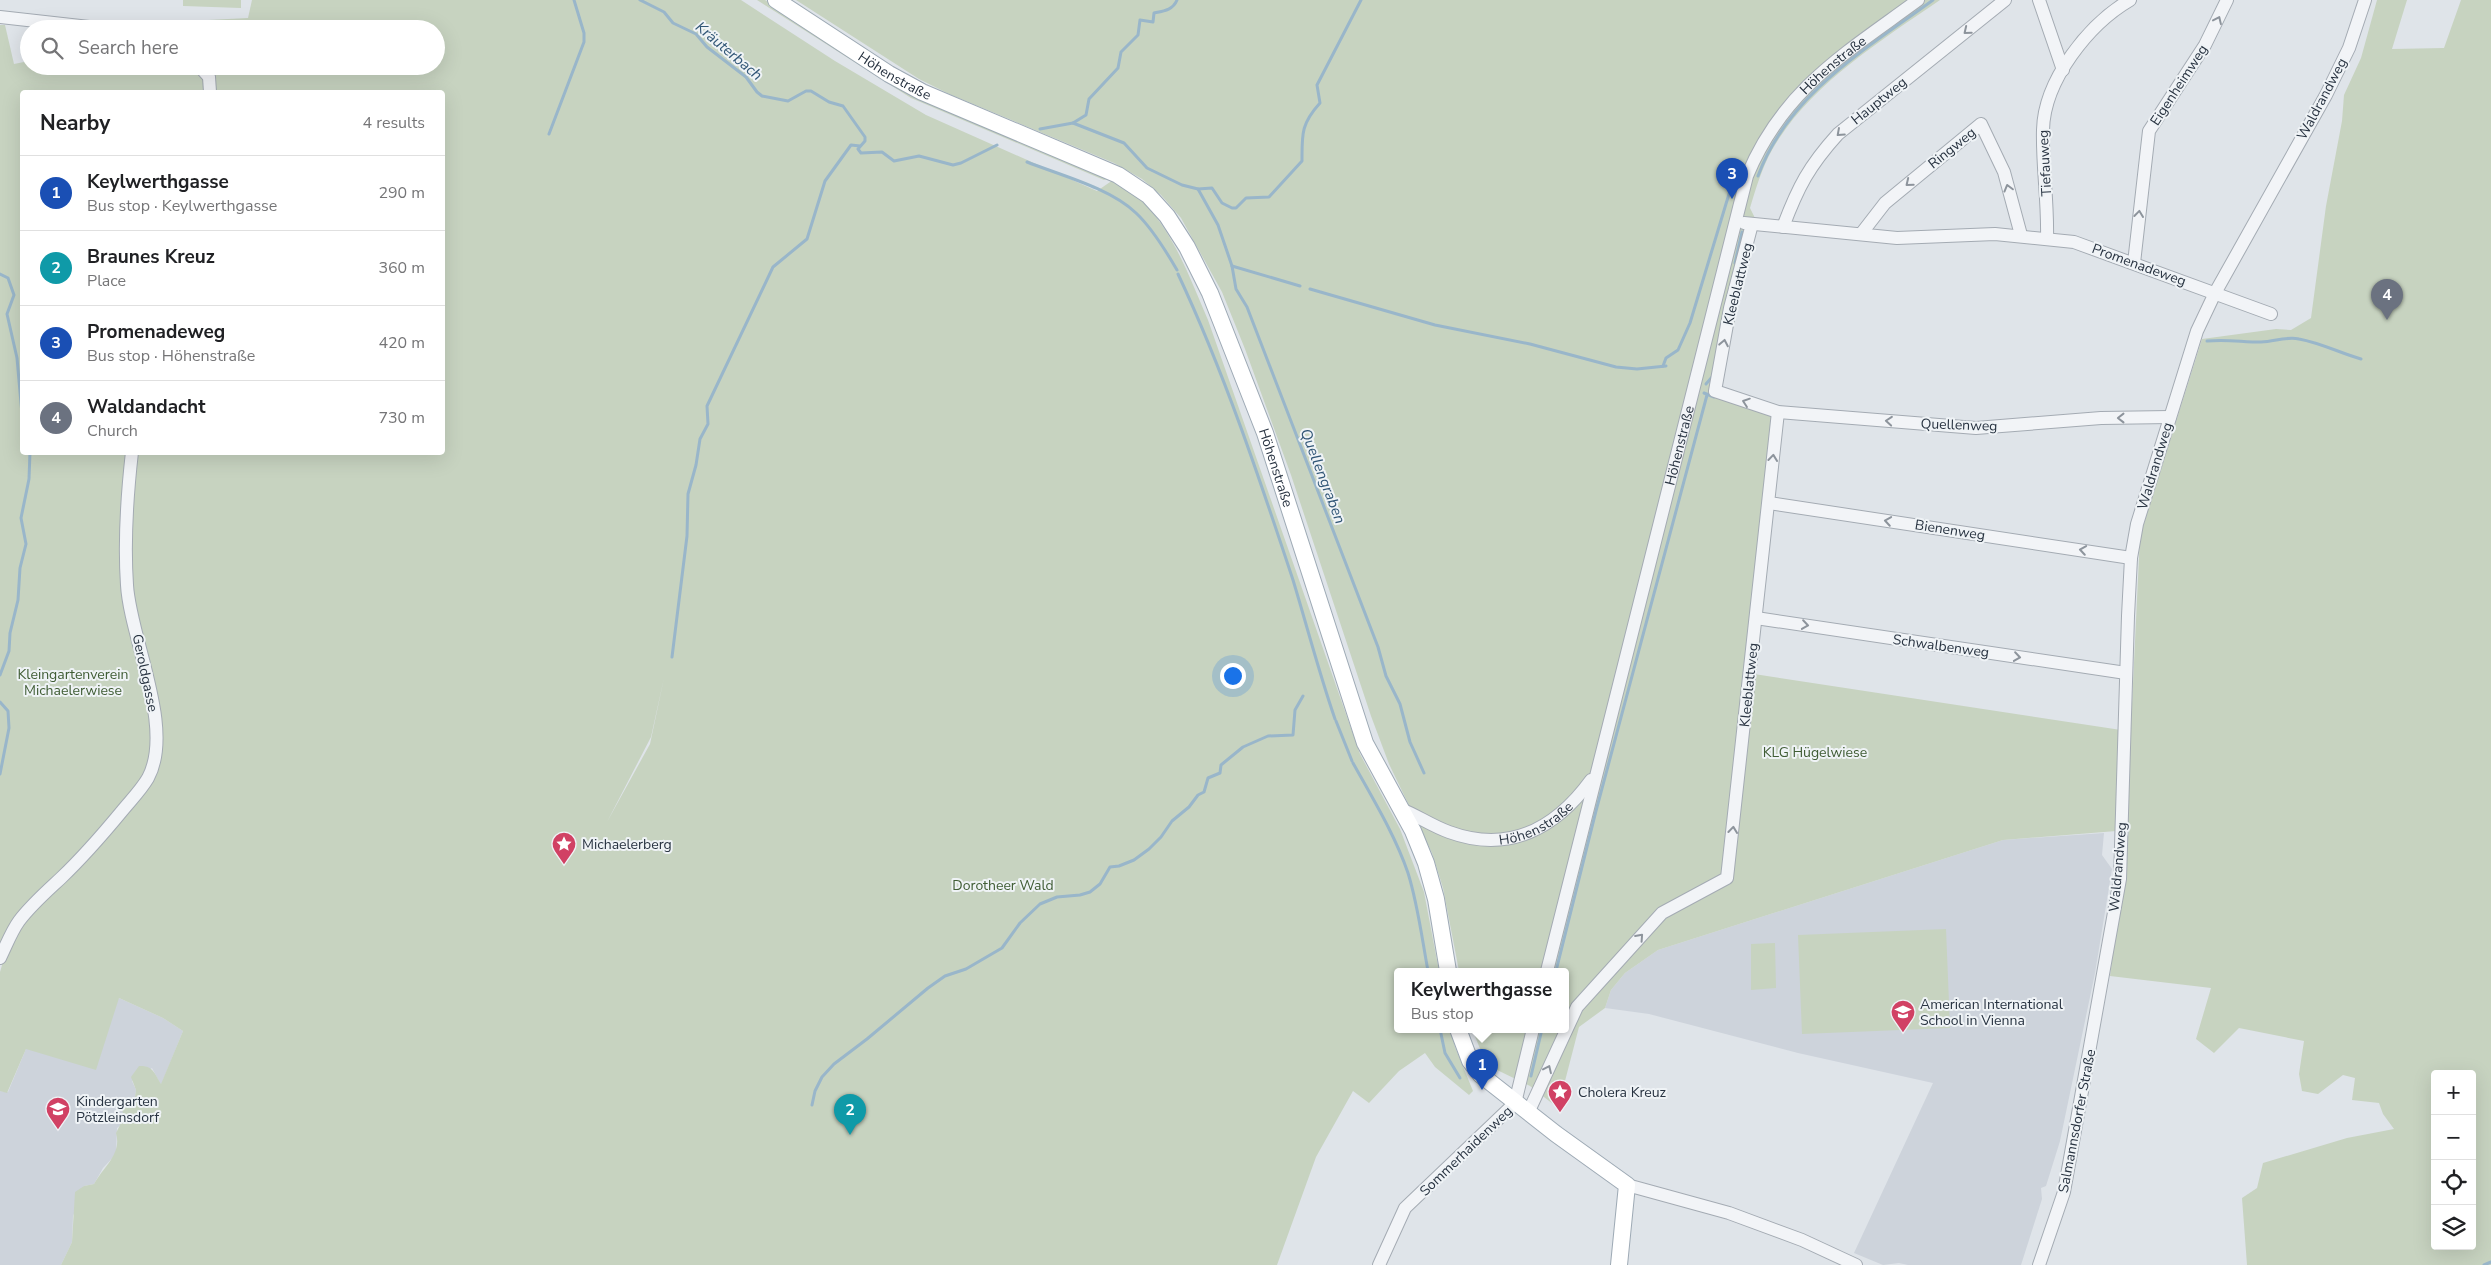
<!DOCTYPE html>
<meta charset="utf-8">
<style>
:root{--surface:#fff;--page:#f2f2f2;--text:#202124;--muted:#757577;--line:#e0e0e0;--accent:#1a73e8}
body{margin:0;font-family:"Nunito Sans",sans-serif;background:var(--page);color:var(--text)}
.controls{position:absolute;right:15px;bottom:15px;display:grid;overflow:hidden;border-radius:5px;box-shadow:0 5px 20px #0002}
.controls button{width:45px;height:45px;display:grid;place-items:center;padding:0;border:0;border-bottom:1px solid var(--line);background:var(--surface);color:var(--text);font:25px sans-serif}
.you{position:absolute;left:1232px;top:675px;width:18px;height:18px;margin:-12px;border:4px solid #fff;border-radius:50%;background:#1a73e8;box-shadow:0 0 0 8px #1a73e833}
.badge{display:grid;place-items:center;width:32px;height:32px;border-radius:50%;background:var(--accent);color:#fff;font-size:16px;font-weight:700}
.pin{position:absolute;translate:-50% -41px;filter:drop-shadow(0 1px 2px #0008)}
.pin::after{content:'';position:absolute;top:26px;width:18px;height:15px;background:inherit;clip-path:polygon(0 0,100% 0,50% 100%)}
.popup{position:absolute;left:1394px;top:968px;width:175px;height:65px;box-sizing:border-box;display:grid;place-content:center;border-radius:5px;background:var(--surface);filter:drop-shadow(0 1px 4px #0005);font-size:16px;white-space:nowrap;color:var(--muted)}
.popup b{font-size:19px;color:var(--text)}
.popup::after{content:'';position:absolute;left:50%;top:100%;margin-left:-10px;border:10px solid transparent;border-top-color:var(--surface)}
.list{margin:0;padding:0;list-style:none}
h2{display:flex;justify-content:space-between;align-items:center;height:65px;margin:0;padding:0 20px;font-size:21px}
h2 small{font-size:16px;font-weight:400;color:var(--muted)}
.list li{display:grid;grid-template-columns:32px 1fr auto;gap:15px;align-items:center;box-sizing:border-box;height:75px;padding:0 20px;border-top:1px solid var(--line)}
.list b{display:block;font-size:19px;white-space:nowrap}
.list p{margin:0;font-size:16px;white-space:nowrap;color:var(--muted)}
.list em{font-size:16px;font-style:normal;color:var(--muted)}
.icon{flex:none;width:28px;height:28px;fill:none;stroke:currentColor;stroke-width:2;stroke-linecap:round;stroke-linejoin:round}
.map{position:relative;flex:none;width:2491px;height:1265px;overflow:hidden}
.search{position:absolute;background:var(--surface);box-shadow:0 5px 20px #0002;left:20px;top:20px;width:425px;height:55px;display:flex;align-items:center;gap:12px;box-sizing:border-box;padding:0 18px;border-radius:28px;color:var(--muted);font-size:19px}
.panel{position:absolute;background:var(--surface);box-shadow:0 5px 20px #0002;left:20px;top:90px;width:425px;height:365px;border-radius:5px}
.map>svg:first-child{display:block}
</style>
<div class="map">
<svg width="2491" height="1265" viewBox="0 0 2491 1265">
<rect width="100%" height="100%" fill="#dfe4e9"/>
<g fill="#cdd3db">
<polygon points="2104,833 2102,855 2112,869 2095,973 2060,1141 2046,1186 2041,1188 2042,1199 2021,1265 1908,1265 1899,1263 1883,1265 1854,1253 1933,1083 1798,1053 1649,1014 1605,1008 1611,990 1625,973 1658,950 2003,840"/>
<polygon points="119,998 163,1018 183,1031 161,1085 152,1068 132,1081 136,1090 135,1097 132,1102 128,1103 122,1124 117,1128 116,1154 103,1168 94,1184 84,1186 73,1216 72,1242 61,1265 0,1265 0,1091 8,1092 26,1049"/>
</g>
<g fill="#c7d3c0" fill-rule="evenodd">
<polygon points="183,0 241,0 241,8 183,6"/>
<path d="M252 0H741L835 61 926 115 1097 191 1113 180C1125 188 1137 195 1147 206 1176 238 1191 281 1208 320L1360 754 1400 829 1424 892 1439 971H1398V1029H1451L1455 1047 1473 1091 1469 1095 1435 1067 1425 1053 1399 1071 1369 1103 1353 1091 1316 1157 1277 1265H61L72 1242 75 1192 84 1186 94 1184C104 1166 122 1154 116 1133L124 1117 122 1109 135 1097 136 1090 131 1077 139 1066C153 1065 155 1074 161 1084L183 1031 163 1018 119 998 96 1070 26 1049 7 1093 0 1091V972L5 955 0 947V25H5L14 64 29 61V66H436V29H87L88 26 248 18ZM22 92H442V452H22ZM664 678 650 744 607 822 651 737Z"/>
<polygon points="757,0 765,0 886,79 1110,178 1104,180 911,98"/>
<path d="M796 0H1940C1879 42 1809 85 1772 150 1762 168 1756 188 1750 208L1755 218 1754 237 1721 381V390L1783 409 1754 674 2121 730 2131 726 2140 536 2202 339 2276 329 2291 330 2311 318 2326 206 2342 121 2344 95 2361 58 2377 0H2407L2392 49 2444 48 2461 0H2491V1265H2247L2242 1198 2257 1188 2263 1163 2347 1138 2394 1129 2383 1114 2379 1103 2352 1100 2355 1078 2343 1075 2318 1094 2302 1091 2299 1074 2304 1041 2239 1028 2214 1053 2196 1039 2211 988 2110 976 2129 830 2003 840 1658 950 1625 973 1611 990 1605 1008 1579 1027 1558 1108 1530 1086 1497 1070 1483 1056 1472 1029H1566V971H1459L1443 888 1432 853 1389 764 1371 716 1291 475 1245 349 1222 292 1181 218 1161 195 1142 179 1114 163 949 94 919 79ZM2435 1074H2472V1246H2435Z"/>
<polygon points="1946,929 1950,1028 1802,1034 1798,935"/>
<polygon points="1775,943 1776,988 1751,990 1751,944"/>
</g>
<g fill="none" stroke-linecap="round" stroke-linejoin="round">
<g stroke="#99b6ca" stroke-width="3">
<polyline points="640,0 664,12 673,23 696,34 707,47 746,77 757,92 762,96 788,101 806,91 811,91 829,102 843,106 865,137 865,141 858,149 861,153 882,152 894,161 919,156 953,165 961,163 997,145"/>
<path d="M1073 123 1086 115 1089 99 1118 68 1121 52 1138 35 1140 20 1153 22 1154 13C1164 11 1173 10 1177 0"/>
<path d="M1040 129 1073 123 1124 143 1147 168 1182 185 1198 189 1212 188 1222 203 1232 208H1236L1246 198 1269 197 1302 161C1302 134 1301 124 1320 103L1317 85 1361 0"/>
<polyline points="549,134 584,42 584,33 574,0"/>
<path d="M1027 162C1060 175 1110 188 1136 213 1152 228 1166 251 1177 270"/>
<path d="M1758 176C1788 94 1866 49 1933 0"/>
<polyline points="1198,189 1218,225 1232,266 1236,289 1247,307 1378,647 1386,676 1400,704 1410,742 1424,773"/>
<polyline points="1735,263 1742,232"/>
<polyline points="1232,266 1300,286"/>
<polyline points="0,274 8,278 14,295 7,314 17,358 22,414"/>
<path d="M1178 274C1224 372 1259 477 1293 580 1307 626 1319 673 1335 719"/>
<polyline points="1310,289 1435,325 1530,344 1616,367 1637,369 1666,366"/>
<path d="M2207 341C2227 339 2242 342 2261 342 2274 342 2286 336 2299 339 2321 343 2340 353 2361 359"/>
<polyline points="1663,366 1666,358 1678,350 1690,323 1732,184"/>
<polyline points="1706,384 1712,377"/>
<polyline points="1704,393 1714,397"/>
<polyline points="672,657 687,536 688,494 696,465 700,439 708,424 707,406 773,267 807,239 825,181 851,145 860,146"/>
<polyline points="0,675 9,651 10,633 18,600 20,568 26,544 21,518 29,479 30,452"/>
<polyline points="0,702 8,711 9,728 0,774"/>
<polyline points="1336,721 1352,761"/>
<path d="M1353 763C1373 799 1395 835 1408 873 1418 905 1422 939 1428 971"/>
<polyline points="1556,971 1596,811 1707,395"/>
<polyline points="1440,1029 1445,1053 1460,1078"/>
<polyline points="1531,1076 1542,1029"/>
<polyline points="812,1105 815,1091 822,1077 834,1064 867,1039 928,988 945,976 966,969 1002,948 1020,923 1040,904 1057,897 1080,895 1090,892 1100,884 1110,867 1119,866 1134,860 1149,849 1161,837 1172,821 1189,807 1198,795 1204,792 1208,778 1220,773 1221,765 1243,747 1268,736 1293,735 1295,710 1303,696"/>
<polyline points="2484,1265 2491,1262"/>
</g>
<defs>
<g id="minor">
<polyline points="2039,0 2063,70"/>
<polyline points="0,17 107,29"/>
<polyline points="199,66 209,77 210,92"/>
<polyline points="1744,223 1897,238 1995,234 2074,242 2271,314"/>
<polyline points="1752,224 1730,308 1715,391 1778,412 1976,428 2101,418 2170,417"/>
<path d="M1783 227C1798 187 1809 166 1838 134L2005 0"/>
<polyline points="1861,234 1885,203 1981,124 2004,172 2021,235"/>
<path d="M2047 237C2048 201 2042 165 2043 130 2044 80 2089 24 2130 0"/>
<polyline points="2134,263 2149,131 2205,45 2227,0"/>
<polyline points="1769,503 2131,558"/>
<polyline points="1756,618 2126,673"/>
<path id="s1" d="M1401 809C1418 816 1432 826 1449 832 1509 854 1556 828 1591 780"/>
<path d="M0 958C6 946 11 932 19 921 31 905 46 892 61 878 83 857 103 834 122 811 131 800 141 790 148 778 175 728 130 638 127 585 124 541 127 496 132 452"/>
<path id="s2" d="M1547 971 1747 176C1783 89 1846 53 1918 0"/>
<polyline points="1528,1113 1577,1007 1662,913 1727,878 1778,412"/>
<polyline points="1627,1185 1729,1213 1802,1240 1856,1265"/>
<polyline points="1379,1265 1405,1208 1515,1103 1533,1029"/>
<polyline points="2039,1265 2064,1192 2120,879 2128,616 2131,558 2137,524 2197,331 2215,293 2326,95 2349,48 2365,0"/>
</g>
<g id="major">
<path id="s3" d="M776 0 889 74 922 92 1118 175 1148 195 1167 216 1187 247 1210 293 1265 433 1365 743 1413 831 1426 863 1436 899 1448 971"/>
<polyline points="1458,1029 1470,1061 1481,1075 1556,1134 1627,1185 1619,1265"/>
</g>
</defs>
<use href="#minor" stroke="#a4abb3" stroke-width="14"/>
<use href="#major" stroke="#9eaab5" stroke-width="18"/>
<use href="#minor" stroke="#f2f4f7" stroke-width="12"/>
<use href="#major" stroke="#fff" stroke-width="16"/>
</g>
<defs><path id="oneway-chevron" d="M-2-3.5L2.5 0L-2 3.5" fill="none" stroke-width="1.6" stroke-linecap="round" stroke-linejoin="round" transform="scale(1.25)"/></defs>
<g stroke="#8d949c">
<use href="#oneway-chevron" transform="translate(2218 20) rotate(-65)"/>
<use href="#oneway-chevron" transform="translate(1967 31) rotate(141)"/>
<use href="#oneway-chevron" transform="translate(1840 133) rotate(138)"/>
<use href="#oneway-chevron" transform="translate(1909 183) rotate(141)"/>
<use href="#oneway-chevron" transform="translate(2008 188) rotate(-105)"/>
<use href="#oneway-chevron" transform="translate(2139 214) rotate(-83)"/>
<use href="#oneway-chevron" transform="translate(1724 343) rotate(-79)"/>
<use href="#oneway-chevron" transform="translate(1746 402) rotate(-161)"/>
<use href="#oneway-chevron" transform="translate(2121 418) rotate(180)"/>
<use href="#oneway-chevron" transform="translate(1889 421) rotate(-175)"/>
<use href="#oneway-chevron" transform="translate(1773 458) rotate(-84)"/>
<use href="#oneway-chevron" transform="translate(1888 521) rotate(-171)"/>
<use href="#oneway-chevron" transform="translate(2083 550) rotate(-171)"/>
<use href="#oneway-chevron" transform="translate(1805 625) rotate(8)"/>
<use href="#oneway-chevron" transform="translate(2017 657) rotate(8)"/>
<use href="#oneway-chevron" transform="translate(1733 830) rotate(-84)"/>
<use href="#oneway-chevron" transform="translate(1640 937) rotate(-48)"/>
<use href="#oneway-chevron" transform="translate(1548 1069) rotate(-65)"/>
</g>
<defs>
<symbol id="sight-pin" viewBox="-11 -11 22 30"><path d="M0 17L-7.5 6A9.5 9.5 0 1 1 7.5 6Z" fill="#d14164" stroke="#eff3f6"/><path d="M0-6L1.8-2.2L6-1.7L2.9 1.2L3.7 5.4L0 3.3L-3.7 5.4L-2.9 1.2L-6-1.7L-1.8-2.2Z" fill="#fff"/></symbol>
<symbol id="school-pin" viewBox="-11 -11 22 30"><path d="M0 17L-7.5 6A9.5 9.5 0 1 1 7.5 6Z" fill="#d14164" stroke="#eff3f6"/><path d="M0-5L7-2L0 1L-7-2ZM-4 1L0 2.5L4 1V4Q0 6-4 4Z" fill="#fff"/></symbol>
</defs>
<g fill-rule="evenodd">
<use href="#sight-pin" x="550" y="830" width="28" height="38"/>
<use href="#school-pin" x="1889" y="998" width="28" height="38"/>
<use href="#sight-pin" x="1546" y="1078" width="28" height="38"/>
<use href="#school-pin" x="44" y="1095" width="28" height="38"/>
</g>
<g text-anchor="middle" dominant-baseline="central" stroke-width="4" stroke-linejoin="round" paint-order="stroke">
<g font-size="14" fill="#283341" stroke="#eff3f6">
<text stroke="none"><textPath href="#s2" startOffset="962">Höhenstraße</textPath></text>
<text stroke="none"><textPath href="#s3" startOffset="141">Höhenstraße</textPath></text>
<text transform="translate(2179 85) rotate(-57)">Eigenheimweg</text>
<text transform="translate(2322 99) rotate(-62)">Waldrandweg</text>
<text transform="translate(1879 101) rotate(-39)">Hauptweg</text>
<text transform="translate(1952 148) rotate(-39)">Ringweg</text>
<text transform="translate(2045 163) rotate(-93)">Tiefauweg</text>
<text transform="translate(2139 265) rotate(20)">Promenadeweg</text>
<text transform="translate(1738 284) rotate(-76)">Kleeblattweg</text>
<text transform="translate(1959 425) rotate(2)">Quellenweg</text>
<text stroke="none"><textPath href="#s2" startOffset="542">Höhenstraße</textPath></text>
<text transform="translate(2155 466) rotate(-73)">Waldrandweg</text>
<text stroke="none"><textPath href="#s3" startOffset="725">Höhenstraße</textPath></text>
<text transform="translate(1950 530) rotate(9)">Bienenweg</text>
<text transform="translate(1941 646) rotate(8)">Schwalbenweg</text>
<text transform="translate(145 673) rotate(78)">Geroldgasse</text>
<text transform="translate(1749 685) rotate(-84)">Kleeblattweg</text>
<text stroke="none"><textPath href="#s1" startOffset="145">Höhenstraße</textPath></text>
<text transform="translate(2118 867) rotate(-85)">Waldrandweg</text>
<text transform="translate(2077 1121) rotate(-79)">Salmannsdorfer Straße</text>
<text transform="translate(1466 1151) rotate(-44)">Sommerhaidenweg</text>
</g>
<g font-size="14" fill="#405d35" stroke="#eff3f6">
<text x="73" y="674">Kleingartenverein<tspan x="73" dy="16">Michaelerwiese</tspan></text>
<text x="1815" y="752">KLG Hügelwiese</text>
<text x="1003" y="885">Dorotheer Wald</text>
</g>
<g font-size="14" fill="#283341" stroke="#eff3f6" text-anchor="start">
<text x="582" y="844">Michaelerberg</text>
<text x="1920" y="1004">American International<tspan x="1920" dy="16">School in Vienna</tspan></text>
<text x="1578" y="1092">Cholera Kreuz</text>
<text x="76" y="1101">Kindergarten<tspan x="76" dy="16">Pötzleinsdorf</tspan></text>
</g>
<g font-size="15" font-style="italic" fill="#315676" stroke="#eff3f6">
<text transform="translate(729 51) rotate(40)">Kräuterbach</text>
<text transform="translate(1323 476) rotate(69)">Quellengraben</text>
</g>
</g>
</svg>
<div class="controls">
<button>+</button>
<button>−</button>
<button><svg class="icon" aria-label="locate" viewBox="0 0 24 24"><circle cx="12" cy="12" r="6"/><path d="M12 2v4M12 18v4M2 12h4M18 12h4"/></svg></button>
<button><svg class="icon" aria-label="layers" viewBox="0 0 24 24"><path d="M12 4l9 5-9 5-9-5zM3 14l9 5 9-5"/></svg></button>
</div>
<div class="you"></div>
<div class="pin badge" style="left:1482px;top:1090px;background:#1a4fb4">1</div>
<div class="popup"><b>Keylwerthgasse</b>Bus stop</div>
<div class="pin badge" style="left:850px;top:1135px;background:#0f9aa8">2</div>
<div class="pin badge" style="left:1732px;top:199px;background:#1a4fb4">3</div>
<div class="pin badge" style="left:2387px;top:320px;background:#6b7280">4</div>
<div class="search"><svg class="icon" aria-label="search" viewBox="0 0 24 24"><circle cx="10" cy="10" r="6"/><path d="M15 15l6 6"/></svg>Search here</div>
<section class="panel">
<h2>Nearby<small>4 results</small></h2>
<ul class="list">
<li><span class="badge" style="background:#1a4fb4">1</span><div><b>Keylwerthgasse</b><p>Bus stop · Keylwerthgasse</p></div><em>290 m</em></li>
<li><span class="badge" style="background:#0f9aa8">2</span><div><b>Braunes Kreuz</b><p>Place</p></div><em>360 m</em></li>
<li><span class="badge" style="background:#1a4fb4">3</span><div><b>Promenadeweg</b><p>Bus stop · Höhenstraße</p></div><em>420 m</em></li>
<li><span class="badge" style="background:#6b7280">4</span><div><b>Waldandacht</b><p>Church</p></div><em>730 m</em></li>
</ul>
</section>
</div>
